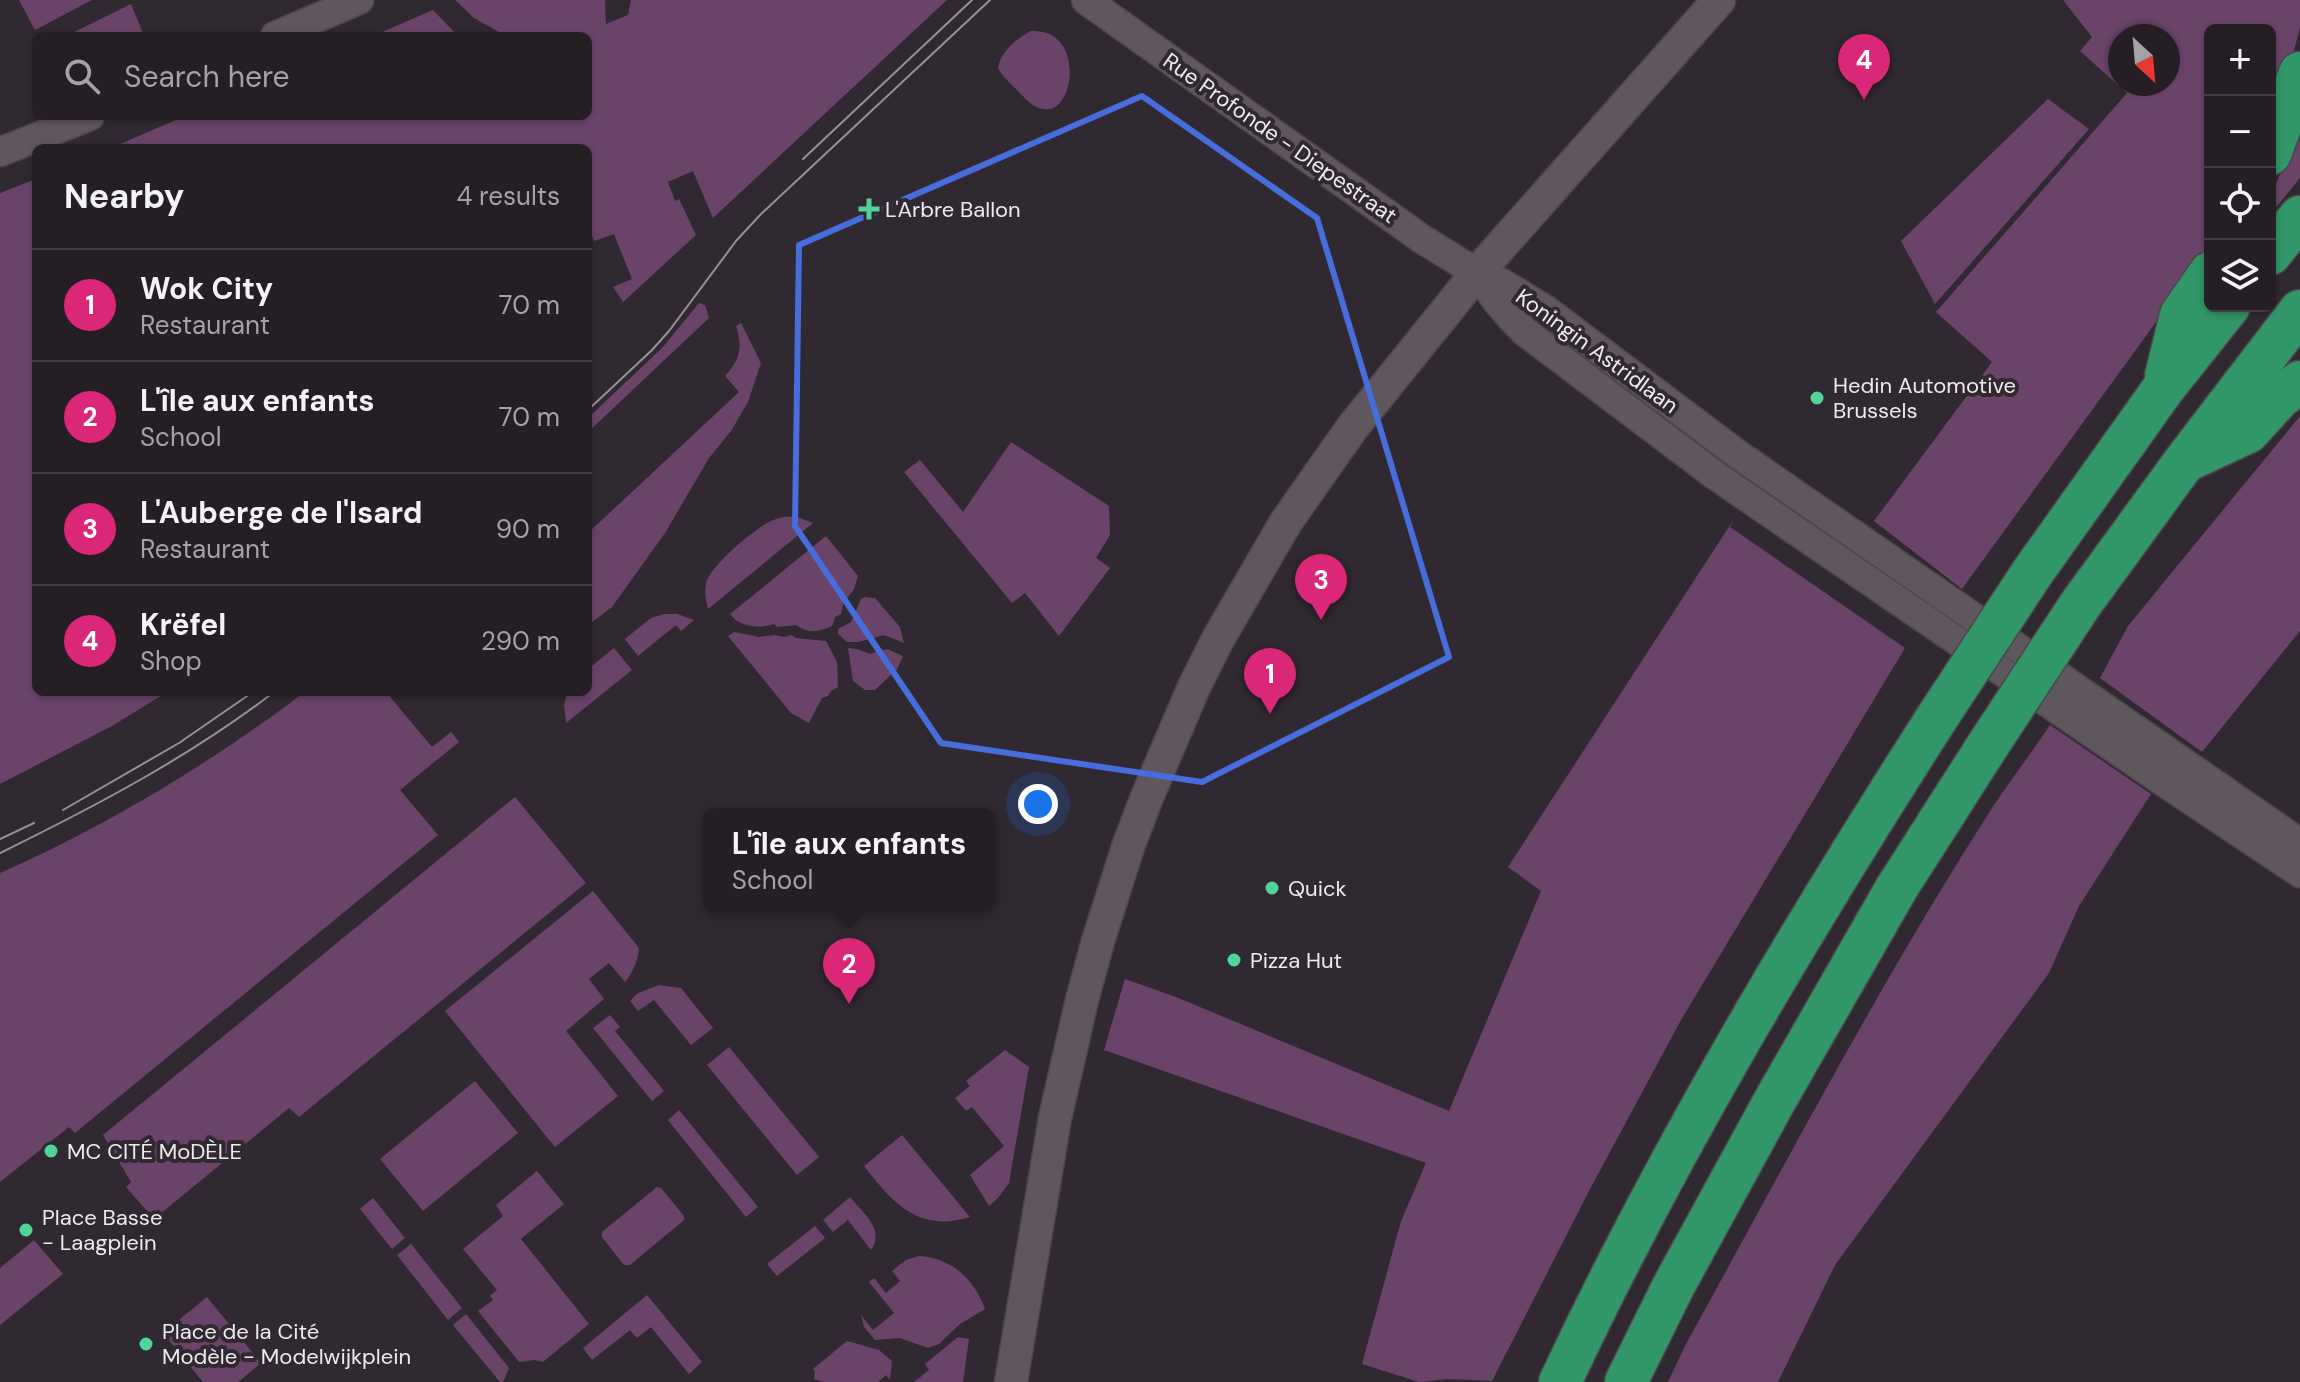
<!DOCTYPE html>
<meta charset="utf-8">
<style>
:root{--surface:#251f25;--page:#2d272d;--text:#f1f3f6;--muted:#a3a2a7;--line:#423d42;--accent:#db2777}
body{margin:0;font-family:"DM Sans",sans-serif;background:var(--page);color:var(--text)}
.controls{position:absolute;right:24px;top:24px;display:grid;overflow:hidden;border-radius:12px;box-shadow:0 2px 6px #0004}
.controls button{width:72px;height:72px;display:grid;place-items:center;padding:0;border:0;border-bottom:2px solid var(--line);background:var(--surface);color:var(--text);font:40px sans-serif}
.compass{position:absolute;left:2108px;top:24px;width:72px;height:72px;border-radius:50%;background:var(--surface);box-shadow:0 2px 6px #0004;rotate:154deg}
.you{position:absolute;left:1038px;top:804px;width:28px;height:28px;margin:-20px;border:6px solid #fff;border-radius:50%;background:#1a73e8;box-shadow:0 0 0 12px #1a73e833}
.badge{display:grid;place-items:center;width:52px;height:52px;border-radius:50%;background:var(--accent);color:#fff;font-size:26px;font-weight:700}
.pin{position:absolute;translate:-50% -66px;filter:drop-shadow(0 2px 4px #0008)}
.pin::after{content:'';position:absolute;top:42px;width:28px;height:24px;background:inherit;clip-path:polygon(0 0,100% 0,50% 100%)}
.popup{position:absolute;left:703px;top:808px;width:292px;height:104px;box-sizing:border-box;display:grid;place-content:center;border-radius:12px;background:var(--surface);filter:drop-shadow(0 2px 6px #0005);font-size:26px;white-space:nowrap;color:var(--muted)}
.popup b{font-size:30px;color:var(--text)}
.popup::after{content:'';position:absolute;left:50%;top:100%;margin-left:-16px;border:16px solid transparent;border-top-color:var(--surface)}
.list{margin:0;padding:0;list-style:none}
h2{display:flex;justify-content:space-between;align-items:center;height:104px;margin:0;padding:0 32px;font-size:34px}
h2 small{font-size:26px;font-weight:400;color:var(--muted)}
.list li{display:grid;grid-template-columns:52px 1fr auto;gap:24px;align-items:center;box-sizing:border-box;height:112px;padding:0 32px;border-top:2px solid var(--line)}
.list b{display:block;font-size:30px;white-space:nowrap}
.list p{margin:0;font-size:26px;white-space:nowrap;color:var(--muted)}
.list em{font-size:26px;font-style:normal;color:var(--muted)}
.icon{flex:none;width:44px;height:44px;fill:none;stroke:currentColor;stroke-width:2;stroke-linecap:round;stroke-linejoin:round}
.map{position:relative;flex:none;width:2300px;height:1382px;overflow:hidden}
.search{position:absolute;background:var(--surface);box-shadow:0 2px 6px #0004;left:32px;top:32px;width:560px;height:88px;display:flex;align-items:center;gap:20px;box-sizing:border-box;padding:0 28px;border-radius:12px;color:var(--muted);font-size:30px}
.panel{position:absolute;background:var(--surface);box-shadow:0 2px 6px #0004;left:32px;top:144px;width:560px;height:552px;border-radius:12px}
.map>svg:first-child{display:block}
</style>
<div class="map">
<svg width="2300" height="1382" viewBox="0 0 2300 1382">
<rect width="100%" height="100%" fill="#312931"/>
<g fill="#694468" fill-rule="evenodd">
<polygon points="19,0 92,0 35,30"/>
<polygon points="455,0 605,0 606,24 628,15 631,0 947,0 713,218 693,171 668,182 675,201 679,199 696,235 623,302 613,287 632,279 614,234 594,241 588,226 588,148 111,148 185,116 588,116 588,36 506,36 474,18"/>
<path d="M2063 0H2300V27L2296 43 2279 100 2270 121V30H2210V244L2199 263 1962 589 1874 521 1992 362 1936 312 2127 93 2080 51 2092 37ZM2120 36H2168V84H2120Z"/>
<polygon points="131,4 144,36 66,36"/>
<polygon points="433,10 458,36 373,36"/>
<path d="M1031 31C1083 28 1076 106 1049 109 1035 111 1026 99 1018 91 1011 84 1003 77 998 68 1001 51 1016 39 1031 31Z"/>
<polygon points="2048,99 2089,129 1935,304 1901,241"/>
<polygon points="2300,127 2300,178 2270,215 2270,198"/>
<polygon points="36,179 36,692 167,692 112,726 0,784 0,193"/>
<polygon points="699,303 705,305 709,318 588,432 588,418 663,347"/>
<polygon points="1530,315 1944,612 1943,616 1731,472 1528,317"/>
<path d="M741 323 761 363 748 402 731 431 709 458 665 533 612 607 588 625V533L739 392 725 376C740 360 743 347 736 326Z"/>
<polygon points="2300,416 2300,631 2202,752 2100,678 2128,626"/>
<polygon points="1011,442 1109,506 1110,535 1096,558 1110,568 1059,636 1025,593 1012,603 904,472 920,460 963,512"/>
<path d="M797 517 813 523 708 609C706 600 704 592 706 583 711 565 754 529 771 521 779 517 788 516 797 517Z"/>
<polygon points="1734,519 1730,527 1905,648 1681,1020 1589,1191 1492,1381 1449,1379 1419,1382 1362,1364 1401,1221 1426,1163 1104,1050 1125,979 1176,997 1449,1111 1541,891 1508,867"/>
<path d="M826 536 858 576 854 589 843 604 841 614 835 617 832 626C819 632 808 634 796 625L777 627 774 624C759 629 739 627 730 614Z"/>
<polygon points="865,597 875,598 900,627 904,643 884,635 858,642 847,642 838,634 838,629 851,622 861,599"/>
<polygon points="664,614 677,614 694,620 681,631 676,625 638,656 625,639 651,618"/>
<polygon points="734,632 759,637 774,635 784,637 791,635 796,638 826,641 837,662 838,687 831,691 828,696 822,698 809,723 791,713 728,636"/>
<polygon points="614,648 632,670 566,723 564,705 567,692 588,692 588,669"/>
<polygon points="848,648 857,649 870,654 887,649 903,656 897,669 875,690 865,690 853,681"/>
<path d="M304 692H386L432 747 451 732 459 742 400 790 438 835 75 1133 69 1127 0 1182V873C82 837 161 792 235 742 258 726 282 710 304 692Z"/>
<path d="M2050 725 2151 794 2079 906 2049 973 1835 1265 1778 1382H1668L1686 1344C1786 1163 1882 979 1994 805 2012 778 2032 752 2050 725Z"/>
<polygon points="515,797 586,883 299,1117 289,1108 154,1219 126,1187 131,1182 103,1135"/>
<path d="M593 891 639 948C638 961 633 972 625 982L609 963 589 979 604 999 566 1031 618 1096 555 1147 445 1011Z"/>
<polygon points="659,985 681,988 713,1028 691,1045 654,1000 638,1011 630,1001 638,993"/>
<polygon points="610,1015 620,1027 615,1031 664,1091 652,1101 593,1028"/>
<polygon points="729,1047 819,1157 797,1175 707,1065"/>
<polygon points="1005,1050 1029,1067 1009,1183 998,1198 989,1206 970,1175 1004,1146 972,1107 966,1111 955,1098 970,1086 966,1081"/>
<polygon points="475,1081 518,1133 423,1211 380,1159"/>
<polygon points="679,1110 758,1207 746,1217 668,1120"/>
<path d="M902 1135 970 1217C918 1233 893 1203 864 1166Z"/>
<polygon points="537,1171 564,1204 521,1239 589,1324 543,1362 534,1360 519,1362 478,1311 493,1300 490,1296 497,1290 463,1249 503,1216 496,1205"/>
<polygon points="657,1187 661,1188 684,1216 684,1220 630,1265 624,1265 602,1237 602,1232"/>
<path d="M850 1197C862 1212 886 1230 871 1250L848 1220 833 1232 823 1220Z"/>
<polygon points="373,1198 405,1238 392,1249 360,1209"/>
<polygon points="815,1226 825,1238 777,1276 767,1264"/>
<polygon points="34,1240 63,1274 0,1325 0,1268"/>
<polygon points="411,1244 462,1308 448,1320 397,1255"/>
<path d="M919 1256C952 1258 974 1279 985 1309L960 1324 939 1344 928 1348 900 1338 875 1340 864 1327 861 1315 873 1330 894 1313 869 1282 874 1278 886 1293 900 1281 892 1271 906 1260Z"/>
<polygon points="647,1295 702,1362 689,1374 651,1327 637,1338 630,1330 592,1360 583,1348"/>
<polygon points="207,1297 261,1363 238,1382 203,1382 163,1333"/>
<polygon points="466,1314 509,1368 503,1382 500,1382 453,1325"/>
<polygon points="958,1337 969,1339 963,1382 914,1382 929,1370 925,1364"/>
<polygon points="847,1341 879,1350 892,1361 890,1380 886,1375 878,1382 824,1382 814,1379 815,1372 813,1369"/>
</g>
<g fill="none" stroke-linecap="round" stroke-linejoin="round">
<defs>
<g id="tertiary">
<polyline points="1086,0 1422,239 1477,273 1502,283 1546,310 1736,453 2300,843"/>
<polyline points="275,36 359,0"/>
<polyline points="0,152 90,116"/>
<path d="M1478 273C1491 296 1506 314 1525 332L1716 476 2171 787 2300 873"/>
</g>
<polyline id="secondary" points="1011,1382 1055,1118 1082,1000 1098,941 1129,844 1147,797 1194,687 1218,639 1286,522 1352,428 1477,273 1719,0"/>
<g id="motorway">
<polyline points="2270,154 2300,73"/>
<polyline points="2270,254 2300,217"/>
<polyline points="2166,376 2181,315 2210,273"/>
<polyline points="2190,459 2248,432 2280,397 2300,382"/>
<polyline points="2032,573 2163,389 2229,306"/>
<polyline points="2080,605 2185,461 2300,311"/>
<path d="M1560 1382C1669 1150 1802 928 1940 713"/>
<polyline points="1626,1382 1673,1287 1774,1102 1896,889 1988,745"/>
</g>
</defs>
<use href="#tertiary" stroke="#4c464c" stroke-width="31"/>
<use href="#secondary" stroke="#4c464c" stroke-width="35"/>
<use href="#motorway" stroke="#4c464c" stroke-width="45"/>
<use href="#tertiary" stroke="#5f565e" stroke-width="28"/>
<use href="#secondary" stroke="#5f565e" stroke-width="32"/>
<use href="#motorway" stroke="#319668" stroke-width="42"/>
<g stroke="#979197" stroke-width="2">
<polyline points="803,159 972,0"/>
<polyline points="588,410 652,350 669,331 736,241 761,214 990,0"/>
<polyline points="63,810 179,743 253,692"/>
<polyline points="0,839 34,823"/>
<path d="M0 853C96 806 189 757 274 692"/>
</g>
<defs>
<g id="motorway-bridge">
<polyline points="1940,713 2032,573"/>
<polyline points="1988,745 2080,605"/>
</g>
</defs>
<use href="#motorway-bridge" stroke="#4c464c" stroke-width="45" stroke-linecap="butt"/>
<use href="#motorway-bridge" stroke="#319668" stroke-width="42"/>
</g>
<path fill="none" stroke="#476ddc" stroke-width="6" stroke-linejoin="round" d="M1142 96 1317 218 1449 657 1202 782 941 743 795 526 799 245Z"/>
<g fill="#52d397" stroke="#312931" stroke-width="3">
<path d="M865 197h8v8h8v8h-8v8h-8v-8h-8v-8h8z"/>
<circle cx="1817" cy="398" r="8"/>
<circle cx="1272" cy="888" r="8"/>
<circle cx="1234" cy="960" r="8"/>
<circle cx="51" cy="1151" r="8"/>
<circle cx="26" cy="1230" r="8"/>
<circle cx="146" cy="1344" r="8"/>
</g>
<g text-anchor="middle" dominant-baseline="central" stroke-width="8" stroke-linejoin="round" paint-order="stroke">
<g font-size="22" fill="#eee9ee" stroke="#312931">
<text transform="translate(1280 138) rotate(35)">Rue Profonde - Diepestraat</text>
<text transform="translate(1597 351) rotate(36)">Koningin Astridlaan</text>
</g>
<g font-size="22" fill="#eee9ee" stroke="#312931" text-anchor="start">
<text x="885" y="209">L'Arbre Ballon</text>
<text x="1833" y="385">Hedin Automotive<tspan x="1833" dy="25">Brussels</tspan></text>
<text x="1288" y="888">Quick</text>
<text x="1250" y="960">Pizza Hut</text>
<text x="67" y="1151">MC CITÉ MoDÈLE</text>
<text x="42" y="1217">Place Basse<tspan x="42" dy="25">- Laagplein</tspan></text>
<text x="162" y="1331">Place de la Cité<tspan x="162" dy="25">Modèle - Modelwijkplein</tspan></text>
</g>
</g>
</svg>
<div class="controls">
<button>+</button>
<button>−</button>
<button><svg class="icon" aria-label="locate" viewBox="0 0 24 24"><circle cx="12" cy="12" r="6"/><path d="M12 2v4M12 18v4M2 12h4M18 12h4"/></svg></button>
<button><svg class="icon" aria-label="layers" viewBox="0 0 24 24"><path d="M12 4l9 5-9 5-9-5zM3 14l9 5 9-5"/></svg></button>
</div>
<svg class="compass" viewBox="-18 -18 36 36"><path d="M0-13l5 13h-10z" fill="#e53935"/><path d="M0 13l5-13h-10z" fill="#a3a2a7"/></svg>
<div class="you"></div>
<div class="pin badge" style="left:1270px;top:714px">1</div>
<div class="pin badge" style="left:849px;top:1004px">2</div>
<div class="popup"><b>L'île aux enfants</b>School</div>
<div class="pin badge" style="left:1321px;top:620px">3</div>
<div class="pin badge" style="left:1864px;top:100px">4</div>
<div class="search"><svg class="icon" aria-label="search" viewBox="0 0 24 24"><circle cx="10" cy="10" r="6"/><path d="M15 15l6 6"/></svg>Search here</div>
<section class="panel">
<h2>Nearby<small>4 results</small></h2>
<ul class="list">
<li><span class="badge">1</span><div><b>Wok City</b><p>Restaurant</p></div><em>70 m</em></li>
<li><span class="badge">2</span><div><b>L'île aux enfants</b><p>School</p></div><em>70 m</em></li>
<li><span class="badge">3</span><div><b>L'Auberge de l'Isard</b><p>Restaurant</p></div><em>90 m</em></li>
<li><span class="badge">4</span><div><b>Krëfel</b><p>Shop</p></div><em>290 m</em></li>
</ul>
</section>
</div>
